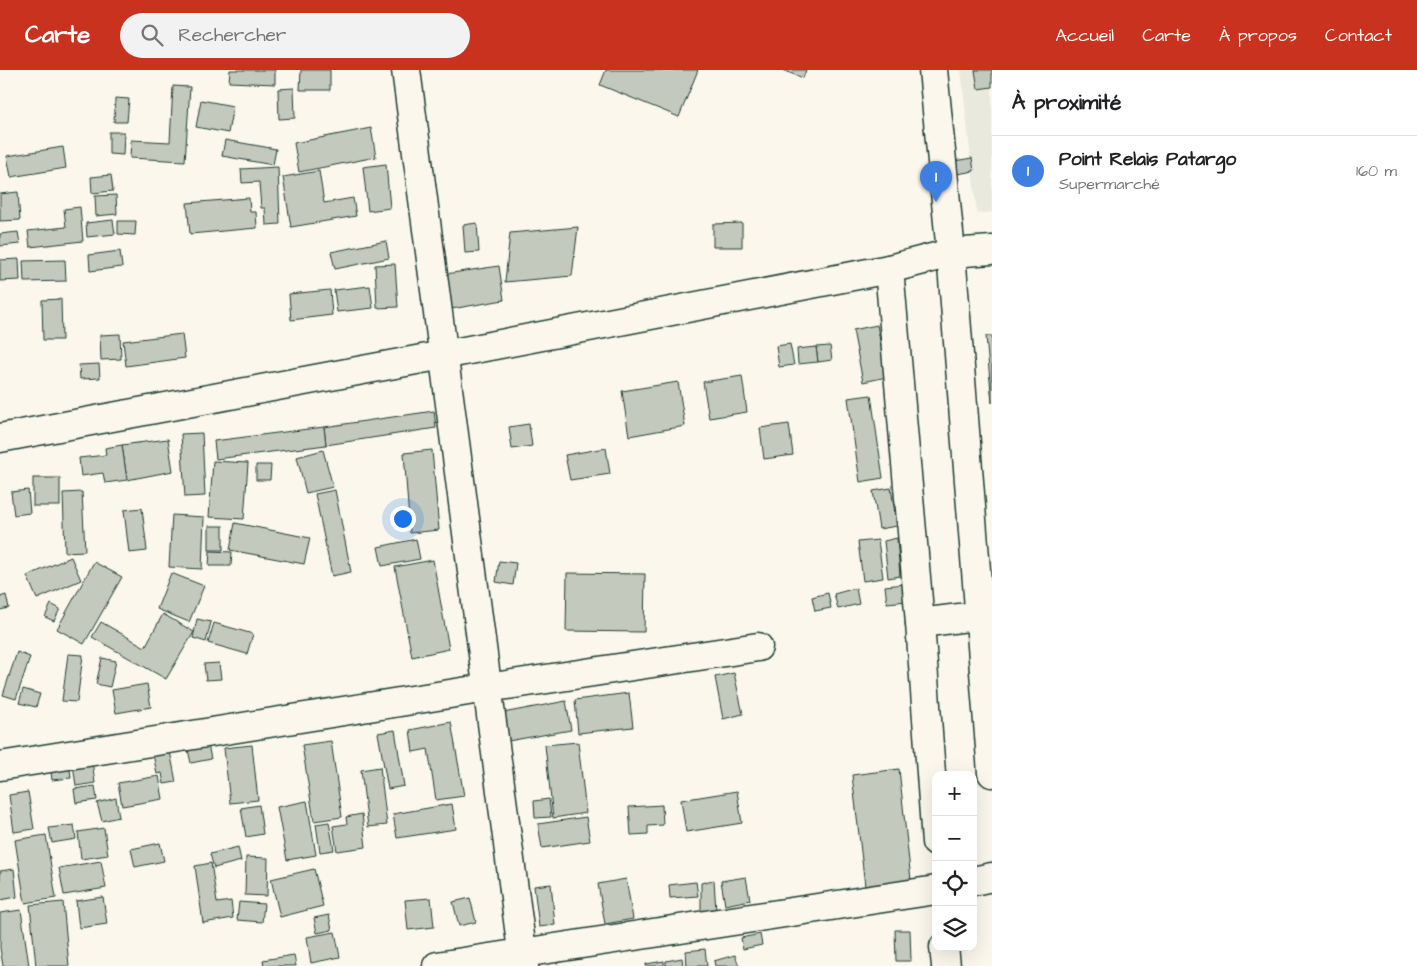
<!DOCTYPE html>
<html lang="fr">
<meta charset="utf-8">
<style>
:root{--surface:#fff;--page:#f2f2f2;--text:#202124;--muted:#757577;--line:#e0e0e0;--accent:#c8321e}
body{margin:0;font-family:"Architects Daughter",sans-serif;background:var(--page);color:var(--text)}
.controls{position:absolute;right:15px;bottom:15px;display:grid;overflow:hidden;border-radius:10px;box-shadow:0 5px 20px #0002}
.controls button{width:45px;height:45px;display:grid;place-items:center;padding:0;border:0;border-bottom:1px solid var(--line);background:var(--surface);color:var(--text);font:25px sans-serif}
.you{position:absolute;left:402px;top:448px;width:18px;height:18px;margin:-12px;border:4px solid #fff;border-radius:50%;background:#1a73e8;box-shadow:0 0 0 8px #1a73e833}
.badge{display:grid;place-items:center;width:32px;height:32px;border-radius:50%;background:var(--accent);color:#fff;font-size:16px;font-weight:700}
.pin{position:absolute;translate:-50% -41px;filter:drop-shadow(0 1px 2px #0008)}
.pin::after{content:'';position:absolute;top:26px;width:18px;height:15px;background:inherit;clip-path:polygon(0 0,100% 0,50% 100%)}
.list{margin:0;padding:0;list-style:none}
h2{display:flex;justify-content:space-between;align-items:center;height:65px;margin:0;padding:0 20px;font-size:21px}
h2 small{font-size:16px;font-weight:400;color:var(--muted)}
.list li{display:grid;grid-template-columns:32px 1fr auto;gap:15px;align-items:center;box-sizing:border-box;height:70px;padding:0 20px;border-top:1px solid var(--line)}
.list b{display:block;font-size:19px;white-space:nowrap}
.list p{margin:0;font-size:16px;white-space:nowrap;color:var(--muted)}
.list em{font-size:16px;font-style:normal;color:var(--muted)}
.icon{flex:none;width:28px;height:28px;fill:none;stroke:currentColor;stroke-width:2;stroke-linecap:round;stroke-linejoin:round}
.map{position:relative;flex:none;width:992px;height:896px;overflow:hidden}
header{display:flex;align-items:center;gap:30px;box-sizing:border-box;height:70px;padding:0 25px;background:var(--accent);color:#fff}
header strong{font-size:24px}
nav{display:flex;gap:28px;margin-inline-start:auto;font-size:18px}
.search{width:350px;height:45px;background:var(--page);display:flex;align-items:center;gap:12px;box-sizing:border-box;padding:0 18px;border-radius:28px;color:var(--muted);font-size:19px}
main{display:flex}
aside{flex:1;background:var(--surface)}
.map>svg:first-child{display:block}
</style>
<header>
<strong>Carte</strong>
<div class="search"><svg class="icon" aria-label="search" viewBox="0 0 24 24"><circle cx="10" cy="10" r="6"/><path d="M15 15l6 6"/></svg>Rechercher</div>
<nav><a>Accueil</a><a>Carte</a><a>À propos</a><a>Contact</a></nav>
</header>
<main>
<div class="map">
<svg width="992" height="896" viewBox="0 0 992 896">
<rect width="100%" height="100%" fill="#fbf7ec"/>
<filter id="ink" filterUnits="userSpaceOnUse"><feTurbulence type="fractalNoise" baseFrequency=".02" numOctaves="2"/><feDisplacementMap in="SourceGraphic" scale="10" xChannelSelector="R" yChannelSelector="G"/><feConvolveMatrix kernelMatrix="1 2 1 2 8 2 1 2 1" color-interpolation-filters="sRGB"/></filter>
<g filter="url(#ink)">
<polygon fill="#eae9de" points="961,0 992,0 992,142 977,144"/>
<g fill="#c4c9be" stroke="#1f3d34">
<polygon points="230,0 275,0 275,14 229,12"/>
<polygon points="301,0 330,0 330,20 300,20"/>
<polygon points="606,0 698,0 679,47 600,15"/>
<polygon points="782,0 806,0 803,8"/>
<polygon points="975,0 992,0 992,17 978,19"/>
<polygon points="173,16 190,17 185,91 130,88 131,70 170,72"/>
<polygon points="294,18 295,48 279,49 278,19"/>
<polygon points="115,28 129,29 127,52 114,52"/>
<polygon points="201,30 233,36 228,63 196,57"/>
<polygon points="371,58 376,87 299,102 294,73"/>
<polygon points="109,62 124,62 123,85 109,84"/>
<polygon points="225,70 276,79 273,95 222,86"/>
<polygon points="63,77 66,98 11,107 7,86"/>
<polygon points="972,88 974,101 957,104 954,91"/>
<polygon points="386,94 390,138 368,141 363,97"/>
<polygon points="278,97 280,154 266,155 265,138 261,138 259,112 242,113 241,99"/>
<polygon points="319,101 324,133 353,128 356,146 291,157 283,107"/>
<polygon points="111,105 113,121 92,123 91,107"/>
<polygon points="18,122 20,150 0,151 0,124"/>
<polygon points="116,125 117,144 96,146 95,126"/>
<polygon points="249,128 250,142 256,142 257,158 190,164 187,133"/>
<polygon points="80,137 83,171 30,177 28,161 66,157 64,139"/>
<polygon points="113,150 115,164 87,167 86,153"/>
<polygon points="118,151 136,151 135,165 118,164"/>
<polygon points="477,153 479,182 465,183 463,155"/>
<polygon points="742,153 742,177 713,177 713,154"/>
<polygon points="578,157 572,206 505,212 510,163"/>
<polygon points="18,162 20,174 0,176 0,164"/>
<polygon points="386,171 389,188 335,199 331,182"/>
<polygon points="120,181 122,197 90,201 89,185"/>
<polygon points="19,189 20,210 0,211 0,190"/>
<polygon points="65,190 66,211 24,212 23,191"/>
<polygon points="395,194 398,237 377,238 375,195"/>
<polygon points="499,196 504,230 445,240 439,205"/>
<polygon points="370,216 373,238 337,242 334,220"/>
<polygon points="330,220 332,245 291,250 289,224"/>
<polygon points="61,229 62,270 43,270 42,230"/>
<polygon points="877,255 887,307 863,312 853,260"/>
<polygon points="120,264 121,289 101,290 100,265"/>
<polygon points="182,264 185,288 126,296 123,271"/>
<polygon points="986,266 992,266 992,333"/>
<polygon points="790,274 794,295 779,297 776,276"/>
<polygon points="830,276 832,290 818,292 816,277"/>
<polygon points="816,277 818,292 798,294 797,279"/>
<polygon points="99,294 100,308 80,309 79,295"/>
<polygon points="742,306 747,342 709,348 703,312"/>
<polygon points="678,312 685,356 629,366 622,321"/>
<polygon points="871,325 883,408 860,412 848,328"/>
<polygon points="434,341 436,358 326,375 324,357"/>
<polygon points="529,354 532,376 512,379 509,357"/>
<polygon points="789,354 793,385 764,389 760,358"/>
<polygon points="324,357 326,375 216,389 214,371"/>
<polygon points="202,363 205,426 185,427 181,364"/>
<polygon points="168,369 173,401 127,410 122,375"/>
<polygon points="122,375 127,410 105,413 103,403 81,406 79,388 106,385 105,378"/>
<polygon points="606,378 610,404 570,410 565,385"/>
<polygon points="323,380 333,417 306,423 297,387"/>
<polygon points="432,380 439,460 410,463 404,383"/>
<polygon points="213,391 248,393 244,449 209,447"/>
<polygon points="256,395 271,395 270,410 256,410"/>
<rect x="33" y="408" width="27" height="28"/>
<polygon points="891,418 897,456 879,459 873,421"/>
<polygon points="28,420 30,443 14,445 11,422"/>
<polygon points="335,420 351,502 332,506 315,424"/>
<polygon points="82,422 85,481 65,482 63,423"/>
<polygon points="142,438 147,481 129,483 124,440"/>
<polygon points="172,445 204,447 202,499 169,497"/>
<polygon points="235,453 310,468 304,494 230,480"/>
<rect x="209" y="456" width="14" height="24"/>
<polygon points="897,468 900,506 888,508 884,471"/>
<polygon points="416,469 420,489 382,496 378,477"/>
<polygon points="878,470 883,508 863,511 858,472"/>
<polygon points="210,481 232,482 231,496 209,496"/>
<polygon points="71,487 81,510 37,529 27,506"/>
<polygon points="433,490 449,579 412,587 395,497"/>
<polygon points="499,491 516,493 513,515 496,512"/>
<polygon points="94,492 122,507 84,574 57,559"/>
<polygon points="171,503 204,516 189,552 157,539"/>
<polygon points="567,503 645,504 644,562 566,561"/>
<polygon points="904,514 907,531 887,533 885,516"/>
<polygon points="856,518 859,534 838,539 834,524"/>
<polygon points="828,523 831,538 815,541 812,527"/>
<polygon points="6,525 9,538 0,540 0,527"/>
<polygon points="51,534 60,539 54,551 45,547"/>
<polygon points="163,544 194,562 166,609 92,567 101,552 145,577"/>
<polygon points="197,549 211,552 206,572 193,568"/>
<polygon points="214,553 253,564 247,584 208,573"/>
<polygon points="17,582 30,587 16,629 3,625"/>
<polygon points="68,584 83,585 77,632 62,631"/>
<polygon points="102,588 116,591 110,617 96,614"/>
<polygon points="219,593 221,609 206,610 204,594"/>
<polygon points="734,603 743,644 723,649 715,607"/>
<polygon points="147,614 151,637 116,643 112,620"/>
<polygon points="23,619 40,624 36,637 19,633"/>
<polygon points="629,623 633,657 578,663 575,630"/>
<polygon points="566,631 571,660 508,671 503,643"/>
<polygon points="451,652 464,726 436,730 428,679 413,682 410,660"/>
<polygon points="395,660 404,716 388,719 378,663"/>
<polygon points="207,670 211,689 191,693 187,675"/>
<polygon points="331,671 342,747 314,751 302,675"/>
<polygon points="578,672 586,743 553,748 545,675"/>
<polygon points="252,675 258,730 230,733 224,678"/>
<polygon points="170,681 176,712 164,714 162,703 157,704 153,684"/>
<polygon points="69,691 71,708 52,710 50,694"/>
<polygon points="92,691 95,713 76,716 73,694"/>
<polygon points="380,697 387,755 368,757 361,700"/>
<polygon points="899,699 911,810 865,816 852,705"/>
<polygon points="159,706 163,729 122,736 118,713"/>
<polygon points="95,716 97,730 76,733 74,719"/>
<polygon points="737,721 742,753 686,762 681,730"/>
<polygon points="28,722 34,759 14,762 9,725"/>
<polygon points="116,728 119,747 102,751 97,733"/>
<polygon points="549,729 551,747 535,748 534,731"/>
<polygon points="307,731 316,785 287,790 277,737"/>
<polygon points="452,734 456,759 397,768 393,744"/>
<polygon points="259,735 263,764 246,767 241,738"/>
<polygon points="662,735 663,755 648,756 648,764 631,765 629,737"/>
<polygon points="362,744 366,777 337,781 333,756 347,754 346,747"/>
<polygon points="586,747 590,771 542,778 538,754"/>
<polygon points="329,752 334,780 320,782 316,754"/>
<polygon points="74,755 76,769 52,773 49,758"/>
<polygon points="104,758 108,785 81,789 78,762"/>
<polygon points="46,765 56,828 25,833 15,770"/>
<polygon points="160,773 164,791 135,797 131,779"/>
<polygon points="238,777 241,791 214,798 210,784"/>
<polygon points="246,787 268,788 267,826 245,825"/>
<polygon points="101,791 106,818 64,825 59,798"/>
<polygon points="211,793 217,833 231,831 233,848 203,853 195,796"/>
<polygon points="14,799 17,827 0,830 0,801"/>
<polygon points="314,799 323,836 280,847 271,809"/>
<polygon points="746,807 750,830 725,835 721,811"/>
<polygon points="626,809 633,849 605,854 598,814"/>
<polygon points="714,810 716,842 701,844 701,813"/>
<polygon points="696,812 698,826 670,828 669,815"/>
<polygon points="551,814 555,855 539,857 534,816"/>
<polygon points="103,827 107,854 79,858 76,831"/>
<polygon points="431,828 434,857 408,860 405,830"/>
<polygon points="470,828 476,852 459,856 453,832"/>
<polygon points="63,832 69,896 36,896 30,835"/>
<polygon points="239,832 264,834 262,852 237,850"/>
<polygon points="21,840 29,896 3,896 0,878 0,843"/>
<polygon points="329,845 332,860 317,863 314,848"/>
<polygon points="895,860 910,860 911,891 896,891"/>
<polygon points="335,862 340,887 311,893 307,867"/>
<polygon points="760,864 762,875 743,879 741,868"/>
<polygon points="705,879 707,896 687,896 686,881"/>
<polygon points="294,885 296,896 264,896 263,890"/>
<polygon points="735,885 739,896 715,896 714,891"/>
<polygon points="682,888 683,896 666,896 666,891"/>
<polygon points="664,891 664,896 646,896 646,894"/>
</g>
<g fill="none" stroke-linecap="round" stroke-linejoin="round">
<defs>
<g id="minor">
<polyline points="406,0 524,896"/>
<polyline points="933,0 951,183 992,703"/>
<polyline points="889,199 920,553 936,772"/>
<polyline points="920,553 992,544"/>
<polyline points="0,696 487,618 758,577"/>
<polyline points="973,811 992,807"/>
<polyline points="944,877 946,896"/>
<polyline points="437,896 936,820"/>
</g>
<polyline id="highway" points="0,368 443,285 889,199 951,183 992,180"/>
</defs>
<use href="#minor" stroke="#1f3d34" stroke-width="31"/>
<use href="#highway" stroke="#1f3d34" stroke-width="31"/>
<use href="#minor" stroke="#fbf7ec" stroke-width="28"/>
<use href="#highway" stroke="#fbf7ec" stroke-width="28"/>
</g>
</g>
</svg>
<div class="controls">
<button>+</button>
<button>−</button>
<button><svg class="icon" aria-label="locate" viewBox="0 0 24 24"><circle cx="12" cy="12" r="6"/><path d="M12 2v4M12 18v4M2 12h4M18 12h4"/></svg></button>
<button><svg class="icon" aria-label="layers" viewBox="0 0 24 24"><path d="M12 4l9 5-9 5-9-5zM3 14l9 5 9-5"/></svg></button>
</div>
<div class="you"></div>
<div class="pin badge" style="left:936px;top:132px;background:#3f7fe0">1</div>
</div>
<aside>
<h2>À proximité<small></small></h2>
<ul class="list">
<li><span class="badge" style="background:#3f7fe0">1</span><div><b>Point Relais Patargo</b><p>Supermarché</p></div><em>160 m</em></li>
</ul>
</aside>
</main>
